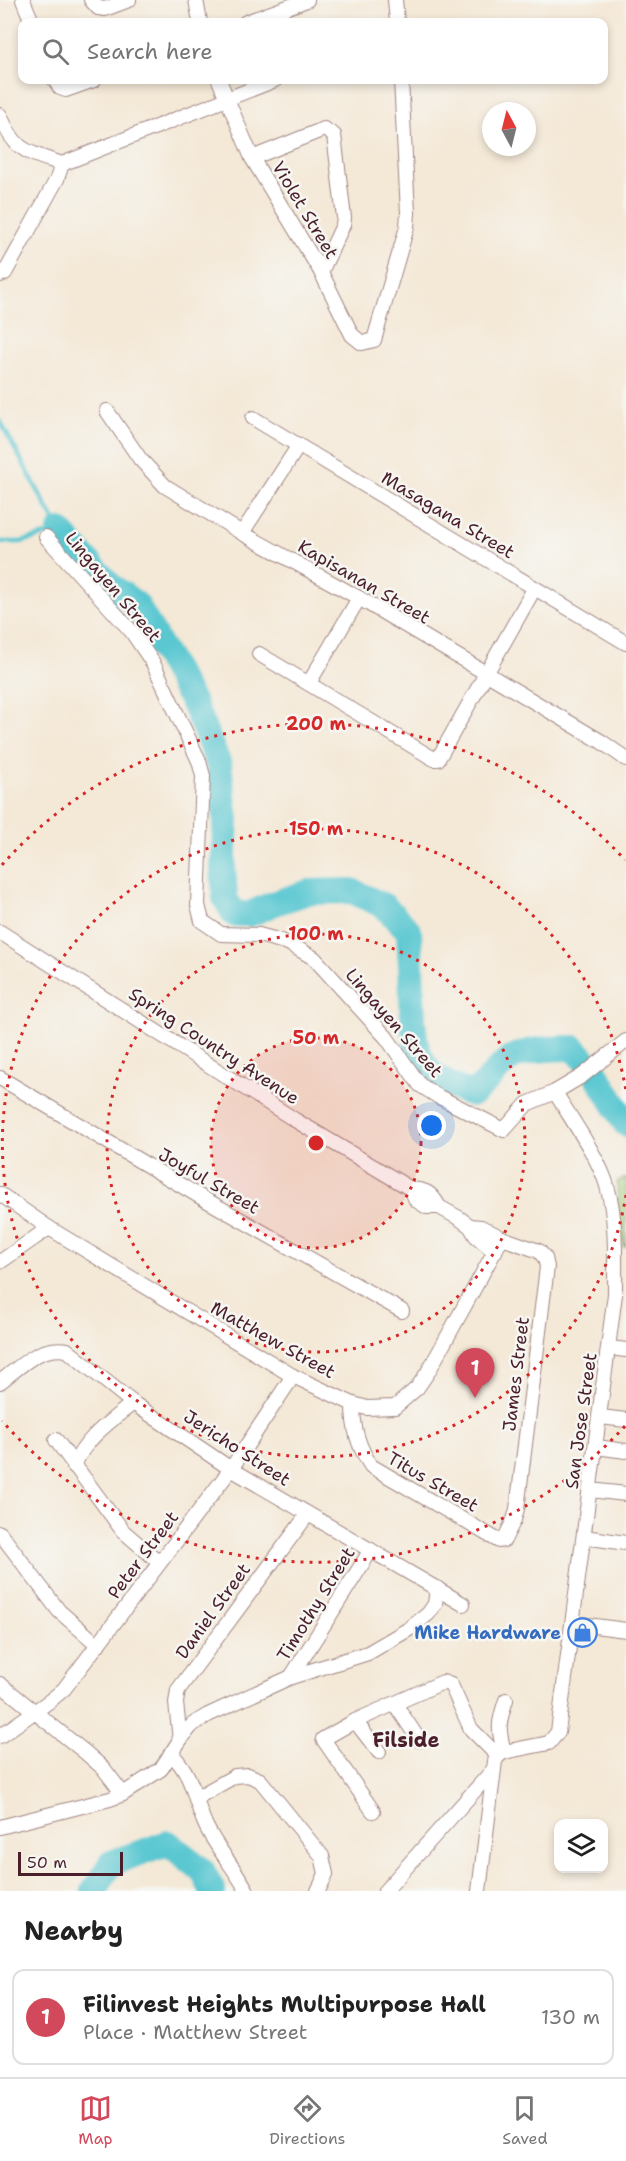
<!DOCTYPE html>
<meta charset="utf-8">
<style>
:root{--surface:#fff;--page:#f6f6f6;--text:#222;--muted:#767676;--line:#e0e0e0;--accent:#d1495b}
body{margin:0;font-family:"Shantell Sans",sans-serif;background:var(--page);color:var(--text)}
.controls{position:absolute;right:18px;bottom:18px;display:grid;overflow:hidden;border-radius:12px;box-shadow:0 3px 9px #0003}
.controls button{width:54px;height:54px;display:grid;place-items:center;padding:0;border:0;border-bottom:2px solid var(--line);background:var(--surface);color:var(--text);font:30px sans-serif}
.compass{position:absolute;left:482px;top:102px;width:54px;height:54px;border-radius:50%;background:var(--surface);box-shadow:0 3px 9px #0003;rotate:353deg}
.scale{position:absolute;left:18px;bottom:15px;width:105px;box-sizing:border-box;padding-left:6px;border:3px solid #4a1f2b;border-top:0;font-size:16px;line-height:21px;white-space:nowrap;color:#4a1f2b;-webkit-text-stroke:4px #f6f6f2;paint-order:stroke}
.you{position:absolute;left:432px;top:1126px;width:21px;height:21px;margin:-15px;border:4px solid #fff;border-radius:50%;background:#1a73e8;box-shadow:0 0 0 9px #1a73e833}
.badge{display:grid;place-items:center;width:39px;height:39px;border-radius:50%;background:var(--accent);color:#fff;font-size:20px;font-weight:700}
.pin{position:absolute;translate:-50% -50px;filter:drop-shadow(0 2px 3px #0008)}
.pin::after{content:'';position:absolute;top:32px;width:21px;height:18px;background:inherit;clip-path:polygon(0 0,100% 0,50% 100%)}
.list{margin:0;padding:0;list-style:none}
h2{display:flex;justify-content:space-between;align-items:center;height:78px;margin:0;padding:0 24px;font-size:26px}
h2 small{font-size:20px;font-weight:400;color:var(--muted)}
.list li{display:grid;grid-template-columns:39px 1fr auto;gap:18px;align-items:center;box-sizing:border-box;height:96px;margin:0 12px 12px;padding:0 12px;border:2px solid var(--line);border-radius:12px}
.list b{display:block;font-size:22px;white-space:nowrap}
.list p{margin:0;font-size:20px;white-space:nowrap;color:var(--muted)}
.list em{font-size:20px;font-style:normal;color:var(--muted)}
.icon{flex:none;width:33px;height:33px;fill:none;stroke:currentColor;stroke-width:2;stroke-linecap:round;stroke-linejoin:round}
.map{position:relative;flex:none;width:626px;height:1891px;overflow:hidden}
.search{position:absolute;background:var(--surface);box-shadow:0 3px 9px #0003;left:18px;right:18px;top:18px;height:66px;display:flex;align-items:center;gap:15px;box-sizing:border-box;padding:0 21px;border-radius:12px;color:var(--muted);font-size:22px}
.sheet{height:186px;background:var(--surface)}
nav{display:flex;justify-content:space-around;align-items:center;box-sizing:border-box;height:84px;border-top:2px solid var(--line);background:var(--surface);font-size:16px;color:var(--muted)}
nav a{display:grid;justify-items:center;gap:3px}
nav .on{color:var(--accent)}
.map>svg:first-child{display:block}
</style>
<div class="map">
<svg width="626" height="1891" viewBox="0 0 626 1891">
<rect width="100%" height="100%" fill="#f6f6f2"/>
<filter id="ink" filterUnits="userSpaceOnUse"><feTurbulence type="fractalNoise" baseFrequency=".0167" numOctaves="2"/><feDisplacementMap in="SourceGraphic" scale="12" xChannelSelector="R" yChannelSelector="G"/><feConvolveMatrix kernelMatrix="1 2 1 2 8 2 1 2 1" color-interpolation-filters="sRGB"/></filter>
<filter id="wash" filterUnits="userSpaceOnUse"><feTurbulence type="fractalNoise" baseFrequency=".008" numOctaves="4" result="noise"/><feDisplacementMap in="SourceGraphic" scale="24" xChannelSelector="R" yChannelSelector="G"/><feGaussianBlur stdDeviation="1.35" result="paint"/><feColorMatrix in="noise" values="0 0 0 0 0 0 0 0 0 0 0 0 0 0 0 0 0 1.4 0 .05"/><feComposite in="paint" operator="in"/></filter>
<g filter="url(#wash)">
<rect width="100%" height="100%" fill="#f4e8d6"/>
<polygon fill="#a7d27e" stroke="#787854" stroke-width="1.5" points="626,1178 626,1247 624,1247 619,1217 617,1182"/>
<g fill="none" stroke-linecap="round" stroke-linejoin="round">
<polyline stroke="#5ac7d1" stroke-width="4.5" points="0,421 60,531 21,542 0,542"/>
<g stroke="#5ac7d1" stroke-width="26">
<path d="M60 531 111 586 136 604 194 705 219 765 226 820 223 868 225 898 234 914H250L275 903 309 892 352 891 384 906 409 931C410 953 412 975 412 997 414 1051 415 1075 472 1094 486 1085 499 1066 510 1059 529 1048 553 1049 574 1048L594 1070 626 1124"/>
<polyline points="94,1891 111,1863 168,1843 202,1870 213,1891"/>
</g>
</g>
</g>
<g filter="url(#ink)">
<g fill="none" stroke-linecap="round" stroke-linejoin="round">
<defs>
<g id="street">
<polyline points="23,0 32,22"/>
<polyline points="91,0 98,8 105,9 129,0"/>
<polyline points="196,0 200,22"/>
<polyline points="395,0 397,22"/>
<polyline points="246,22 307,0"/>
<polyline points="55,80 60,88 66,90 94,80"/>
<polyline points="219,80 252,158 321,272 352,335 362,343 374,340 407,227 408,213 401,80"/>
<path d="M0 115C15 152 27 152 62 164L275 80"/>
<polyline points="252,158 324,129 334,135 344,218 343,225 321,272"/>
<polyline points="0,275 5,273 57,179 62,164"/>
<polyline points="107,411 140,459 165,486 242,533 359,598 602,742 626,759"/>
<polyline points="253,418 626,643"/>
<polyline points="242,533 299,445"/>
<polyline points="46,537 132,632 153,663 199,761 203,776 198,905 202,921 221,934 259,935 288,943 314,958 386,1037 420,1085 439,1097 504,1130 527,1104 555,1092 582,1076 626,1041"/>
<polyline points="259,654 434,759 438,759 534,589"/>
<polyline points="309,683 359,598"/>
<path d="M0 932 295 1120 411 1189C426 1190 432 1193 439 1207"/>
<polyline points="0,1078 199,1196 402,1311"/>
<polyline points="411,1189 416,1200 427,1207 439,1207 459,1218 470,1226 476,1236 495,1252"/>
<polyline points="0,1194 49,1228 293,1376 353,1404 367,1408 395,1407 417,1388 428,1372 502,1238"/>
<polyline points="0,1262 49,1228"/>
<polyline points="610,1348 626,1350"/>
<path d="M0 1382C20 1367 39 1345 67 1350L133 1403 231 1469 463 1604"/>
<path d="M353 1404C353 1428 358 1446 371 1466L499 1541 504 1540 514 1520 517 1509 547 1267 545 1258 539 1251 502 1238 481 1227 470 1226"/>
<polyline points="600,1417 626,1420"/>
<polyline points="56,1440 123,1531 159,1562"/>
<polyline points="596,1447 626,1451"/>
<path d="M74 1466C85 1438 111 1421 133 1403"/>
<polyline points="590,1490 626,1494"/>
<polyline points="0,1533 59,1611 98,1645"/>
<polyline points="584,1537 626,1543"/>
<polyline points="572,1623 626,1630"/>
<polyline points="291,1677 371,1550"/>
<polyline points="0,1684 86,1753 104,1769 123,1794"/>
<polyline points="395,1704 419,1740"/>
<polyline points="355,1721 379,1752"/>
<polyline points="0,1736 51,1700 64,1689 231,1469 293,1376"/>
<polyline points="180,1740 176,1703 178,1690 308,1514"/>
<path d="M504 1752C498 1728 498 1724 506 1700"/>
<path d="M171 1753C195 1779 192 1794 205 1824 216 1848 235 1868 247 1891"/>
<polyline points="196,1798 235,1776 248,1775 260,1780 322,1856 326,1874 318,1891"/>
<polyline points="373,1811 323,1739 355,1721 443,1682 451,1685 471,1729 498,1756"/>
<polyline points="0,1827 110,1799 123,1794 161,1769 180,1740 192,1725 208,1715 291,1677 368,1653 409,1629 428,1614 435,1604 437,1588"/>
<polyline points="385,1891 493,1770"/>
<path d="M479 1891 495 1761 498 1756 504 1752 549 1743 558 1732 615 1294C615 1259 617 1220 607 1186 599 1158 571 1119 555 1092"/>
</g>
</defs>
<use href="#street" stroke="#9f8480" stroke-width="16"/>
<use href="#street" stroke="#fff" stroke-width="14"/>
</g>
</g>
<circle cx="316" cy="1143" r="105" fill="#d62828" fill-opacity=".12"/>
<g fill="none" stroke="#d62828" stroke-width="3" stroke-dasharray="3 6">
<circle cx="316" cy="1143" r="105"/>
<circle cx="316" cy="1143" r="209"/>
<path d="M626 1195A314 314 0 1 1 626 1091"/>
<path d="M625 1426A419 419 0 0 1 2 1421M2 865A419 419 0 0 1 625 860"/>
</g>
<defs>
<symbol id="shop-ring" viewBox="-11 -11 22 22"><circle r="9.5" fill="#f6f6f2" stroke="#3f7fe0" stroke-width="1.5"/><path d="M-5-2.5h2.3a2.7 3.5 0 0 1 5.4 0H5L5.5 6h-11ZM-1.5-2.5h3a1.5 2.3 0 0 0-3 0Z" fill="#3f7fe0"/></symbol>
</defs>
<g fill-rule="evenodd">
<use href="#shop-ring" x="566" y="1616" width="33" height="33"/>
</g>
<g text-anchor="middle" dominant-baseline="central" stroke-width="5" stroke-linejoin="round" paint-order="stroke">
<g font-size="18" fill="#4a1f2b" stroke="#f6f6f2">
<text transform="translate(305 210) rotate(59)">Violet Street</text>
<text transform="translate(448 515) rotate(31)">Masagana Street</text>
<text transform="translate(364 582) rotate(30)">Kapisanan Street</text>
<text transform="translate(113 587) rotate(50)">Lingayen Street</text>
<text transform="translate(394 1023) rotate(49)">Lingayen Street</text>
<text transform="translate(214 1046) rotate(33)">Spring Country Avenue</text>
<text transform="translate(209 1181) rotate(30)">Joyful Street</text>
<text transform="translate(273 1340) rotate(29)">Matthew Street</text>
<text transform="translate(516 1374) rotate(-83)">James Street</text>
<text transform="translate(581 1421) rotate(-82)">San Jose Street</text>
<text transform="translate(237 1448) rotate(33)">Jericho Street</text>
<text transform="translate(433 1482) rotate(30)">Titus Street</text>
<text transform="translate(143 1555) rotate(-53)">Peter Street</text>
<text transform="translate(316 1604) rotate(-58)">Timothy Street</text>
<text transform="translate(213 1611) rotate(-54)">Daniel Street</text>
</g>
<g font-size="18" font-weight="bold" fill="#366cbe" stroke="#f6f6f2" text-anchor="end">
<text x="561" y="1633">Mike Hardware</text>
</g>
<g font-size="20" font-weight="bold" fill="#4a1f2b" stroke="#f6f6f2">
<text x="406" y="1740">Filside</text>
</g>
</g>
<circle cx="316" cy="1143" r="9" fill="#d62828" stroke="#f6f6f2" stroke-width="3"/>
<g font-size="18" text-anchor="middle" font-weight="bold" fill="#d62828" stroke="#f6f6f2" stroke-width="5" stroke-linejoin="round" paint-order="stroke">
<text x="316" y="730">200 m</text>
<text x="316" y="835">150 m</text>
<text x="316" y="940">100 m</text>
<text x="316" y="1044">50 m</text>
</g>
</svg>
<div class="controls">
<button><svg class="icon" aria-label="layers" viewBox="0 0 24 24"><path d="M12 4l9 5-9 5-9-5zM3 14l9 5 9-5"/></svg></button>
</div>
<svg class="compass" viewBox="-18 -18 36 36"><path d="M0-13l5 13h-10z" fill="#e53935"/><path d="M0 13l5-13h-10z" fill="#767676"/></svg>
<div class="scale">50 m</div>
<div class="you"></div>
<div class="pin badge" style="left:475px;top:1398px">1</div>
<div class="search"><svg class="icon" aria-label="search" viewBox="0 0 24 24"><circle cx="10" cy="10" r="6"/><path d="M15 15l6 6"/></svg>Search here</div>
</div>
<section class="sheet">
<h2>Nearby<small></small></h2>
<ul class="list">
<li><span class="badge">1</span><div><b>Filinvest Heights Multipurpose Hall</b><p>Place · Matthew Street</p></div><em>130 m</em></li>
</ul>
</section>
<nav>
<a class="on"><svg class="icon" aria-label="map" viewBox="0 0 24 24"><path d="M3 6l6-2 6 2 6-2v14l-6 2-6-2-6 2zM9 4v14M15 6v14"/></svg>Map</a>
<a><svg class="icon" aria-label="directions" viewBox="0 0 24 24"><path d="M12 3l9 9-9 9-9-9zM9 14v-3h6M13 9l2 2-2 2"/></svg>Directions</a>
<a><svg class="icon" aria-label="saved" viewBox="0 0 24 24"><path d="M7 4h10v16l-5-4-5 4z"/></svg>Saved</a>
</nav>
